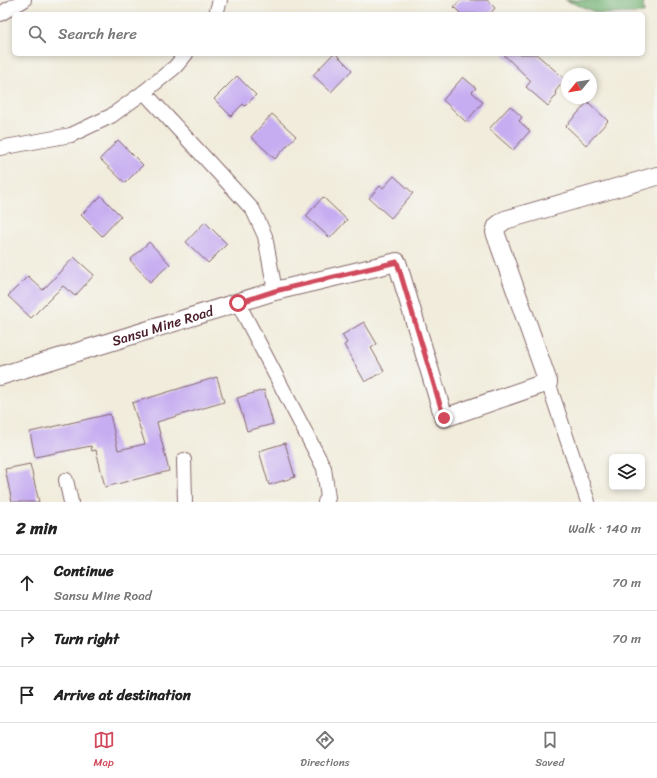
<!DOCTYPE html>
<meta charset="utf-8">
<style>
:root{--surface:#fff;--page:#f6f6f6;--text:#222;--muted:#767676;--line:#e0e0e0;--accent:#d1495b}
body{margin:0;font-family:Sriracha,sans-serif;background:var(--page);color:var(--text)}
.controls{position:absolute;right:12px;bottom:12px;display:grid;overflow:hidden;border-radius:6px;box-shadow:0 2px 6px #0003}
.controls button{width:36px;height:36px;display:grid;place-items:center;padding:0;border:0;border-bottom:1px solid var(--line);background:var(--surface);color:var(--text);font:20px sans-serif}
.compass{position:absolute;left:561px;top:68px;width:36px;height:36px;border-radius:50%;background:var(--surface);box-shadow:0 2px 6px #0003;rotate:240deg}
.stop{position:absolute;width:12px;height:12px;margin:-9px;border:3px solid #d1495b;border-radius:50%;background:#fff}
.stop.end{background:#d1495b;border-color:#fff;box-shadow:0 1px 4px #0008}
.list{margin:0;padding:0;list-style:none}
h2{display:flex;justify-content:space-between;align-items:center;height:52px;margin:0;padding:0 16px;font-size:17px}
h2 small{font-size:13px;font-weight:400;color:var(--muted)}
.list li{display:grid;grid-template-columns:26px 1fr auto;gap:12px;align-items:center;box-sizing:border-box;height:56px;padding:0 16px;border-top:1px solid var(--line)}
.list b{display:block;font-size:15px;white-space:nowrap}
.list p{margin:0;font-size:13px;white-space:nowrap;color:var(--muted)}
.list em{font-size:13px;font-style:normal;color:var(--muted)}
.icon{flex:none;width:22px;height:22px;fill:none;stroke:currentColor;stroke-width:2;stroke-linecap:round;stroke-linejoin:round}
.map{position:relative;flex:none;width:657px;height:502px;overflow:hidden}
.search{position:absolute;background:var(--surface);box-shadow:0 2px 6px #0003;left:12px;right:12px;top:12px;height:44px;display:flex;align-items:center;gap:10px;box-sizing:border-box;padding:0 14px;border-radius:6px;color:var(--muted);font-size:15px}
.sheet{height:220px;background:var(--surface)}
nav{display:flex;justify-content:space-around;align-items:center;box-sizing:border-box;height:56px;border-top:1px solid var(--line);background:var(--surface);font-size:11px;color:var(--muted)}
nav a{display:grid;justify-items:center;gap:2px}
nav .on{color:var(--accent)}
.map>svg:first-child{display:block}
</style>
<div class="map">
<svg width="657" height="502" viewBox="0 0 657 502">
<rect width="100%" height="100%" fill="#f6f6f2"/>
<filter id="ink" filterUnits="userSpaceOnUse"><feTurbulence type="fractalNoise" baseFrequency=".025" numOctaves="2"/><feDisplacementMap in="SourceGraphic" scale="8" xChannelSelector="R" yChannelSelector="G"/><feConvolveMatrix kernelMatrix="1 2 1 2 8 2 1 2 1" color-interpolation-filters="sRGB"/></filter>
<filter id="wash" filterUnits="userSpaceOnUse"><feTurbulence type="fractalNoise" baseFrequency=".012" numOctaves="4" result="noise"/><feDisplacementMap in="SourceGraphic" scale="16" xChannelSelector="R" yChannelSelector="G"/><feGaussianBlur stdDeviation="0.9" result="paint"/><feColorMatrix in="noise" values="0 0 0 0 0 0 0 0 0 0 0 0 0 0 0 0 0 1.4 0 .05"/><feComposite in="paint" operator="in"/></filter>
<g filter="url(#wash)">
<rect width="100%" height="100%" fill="#f1ecdb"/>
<polygon fill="#72b173" stroke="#5e684f" points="565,0 643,0 644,13 600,14"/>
<g id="blocks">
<g fill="#c6acf1">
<polygon points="460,0 487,0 495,8 490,14 461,14 454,7"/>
<polygon points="333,54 336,54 352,70 331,92 313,75"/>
<polygon points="503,54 536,54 565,79 555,92 557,94 548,106 526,87 531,81"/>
<polygon points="237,76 256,95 245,106 243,104 231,116 214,99"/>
<polygon points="463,77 476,88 472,92 483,102 466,122 443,100"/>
<polygon points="588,102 608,121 586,145 566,126"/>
<polygon points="510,106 522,117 519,121 530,131 513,150 489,129"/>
<polygon points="272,114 296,136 275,159 251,137"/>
<polygon points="118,140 143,165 125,183 100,159"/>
<polygon points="394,176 413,193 391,218 369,198 380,186 383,188"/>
<polygon points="101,196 121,216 102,236 81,215"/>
<polygon points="323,197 347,220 330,238 306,216"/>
<polygon points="205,222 227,244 208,263 186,242"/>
<polygon points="149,242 170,264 150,282 130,260"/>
<polygon points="74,257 94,275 75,296 63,286 31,318 8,296 28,276 43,290"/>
<polygon points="364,322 377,344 371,348 384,371 365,382 344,345 347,343 342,335"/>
<polygon points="217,377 224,402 157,422 169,471 105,487 96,450 92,451 91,446 35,457 30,432 110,414 118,450 145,444 132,403"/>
<polygon points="264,390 273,424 247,431 237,398"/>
<polygon points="285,443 295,477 269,485 259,451"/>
<polygon points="30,464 39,502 12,502 5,469"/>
</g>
</g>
</g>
<g filter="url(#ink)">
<use href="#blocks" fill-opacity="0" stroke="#846769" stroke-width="1"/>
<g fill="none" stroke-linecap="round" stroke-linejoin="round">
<defs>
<g id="minor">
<polyline points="0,14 24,0"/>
<polyline points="216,14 220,0"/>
<polyline points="144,92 253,210 265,236 275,291"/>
<polyline points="0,148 71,135 111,116 144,92 175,67 186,54"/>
<polyline points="238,303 324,468 328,498 325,502"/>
<polyline points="548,382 588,502"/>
<polyline points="184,460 185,502"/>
<polyline points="66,480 71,502"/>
</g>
<g id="tertiary">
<path id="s1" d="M0 376 275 291 397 262 444 418 548 382 495 232 497 226 505 220 657 176"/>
</g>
</defs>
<use href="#minor" stroke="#846769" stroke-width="16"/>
<use href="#tertiary" stroke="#846769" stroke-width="20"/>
<use href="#minor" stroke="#fff" stroke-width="14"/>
<use href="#tertiary" stroke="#fff" stroke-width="18"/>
</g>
</g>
<g fill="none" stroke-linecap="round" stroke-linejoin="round" filter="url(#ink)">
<polyline stroke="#d1495b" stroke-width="5" points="238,303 275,291 397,262 444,418"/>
</g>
<g text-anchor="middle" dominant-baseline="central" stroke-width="3" stroke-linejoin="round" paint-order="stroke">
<g font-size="14" fill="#4a1f2b" stroke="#f6f6f2">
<text stroke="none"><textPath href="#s1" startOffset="170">Sansu Mine Road</textPath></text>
</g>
</g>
</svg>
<div class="controls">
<button><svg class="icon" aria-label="layers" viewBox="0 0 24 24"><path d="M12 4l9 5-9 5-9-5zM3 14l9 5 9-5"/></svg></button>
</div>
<svg class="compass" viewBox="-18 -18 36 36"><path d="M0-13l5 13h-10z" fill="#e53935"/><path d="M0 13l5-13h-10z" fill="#767676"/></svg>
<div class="stop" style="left:238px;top:303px"></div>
<div class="stop end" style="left:444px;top:418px"></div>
<div class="search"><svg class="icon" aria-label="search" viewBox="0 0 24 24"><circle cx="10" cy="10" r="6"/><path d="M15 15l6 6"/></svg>Search here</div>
</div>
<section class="sheet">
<h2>2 min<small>Walk · 140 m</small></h2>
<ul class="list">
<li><svg class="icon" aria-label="ahead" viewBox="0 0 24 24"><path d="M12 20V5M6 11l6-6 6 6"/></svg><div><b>Continue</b><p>Sansu Mine Road</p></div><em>70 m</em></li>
<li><svg class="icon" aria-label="right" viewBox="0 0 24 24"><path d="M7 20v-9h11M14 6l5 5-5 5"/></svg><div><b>Turn right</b></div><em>70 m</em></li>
<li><svg class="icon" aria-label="arrive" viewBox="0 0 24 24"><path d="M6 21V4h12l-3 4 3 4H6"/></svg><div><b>Arrive at destination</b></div></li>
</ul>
</section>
<nav>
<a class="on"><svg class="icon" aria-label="map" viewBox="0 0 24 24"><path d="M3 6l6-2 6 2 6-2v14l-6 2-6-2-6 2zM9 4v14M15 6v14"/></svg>Map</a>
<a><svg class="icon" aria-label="directions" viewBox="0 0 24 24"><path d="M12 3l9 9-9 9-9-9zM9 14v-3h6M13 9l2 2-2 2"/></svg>Directions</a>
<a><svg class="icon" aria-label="saved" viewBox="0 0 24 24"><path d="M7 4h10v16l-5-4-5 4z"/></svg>Saved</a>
</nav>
